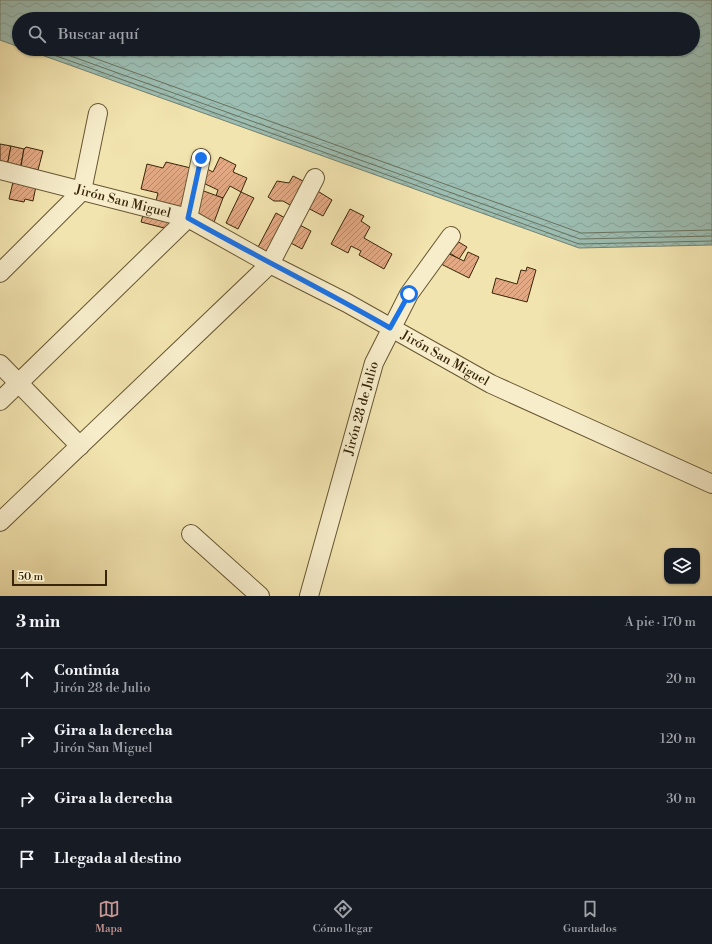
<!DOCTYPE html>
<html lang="es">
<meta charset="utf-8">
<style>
:root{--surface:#171b24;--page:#20242c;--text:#f1f3f6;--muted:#9ea1a6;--line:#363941;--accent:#c59692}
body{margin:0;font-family:"Libre Bodoni",serif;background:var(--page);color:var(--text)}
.controls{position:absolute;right:12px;bottom:12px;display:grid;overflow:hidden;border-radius:8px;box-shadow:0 1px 3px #0004}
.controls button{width:36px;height:36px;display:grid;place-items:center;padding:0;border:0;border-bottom:1px solid var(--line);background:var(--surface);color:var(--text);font:20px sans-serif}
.scale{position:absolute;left:12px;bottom:10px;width:95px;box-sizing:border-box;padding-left:4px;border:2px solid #39260a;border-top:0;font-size:11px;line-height:14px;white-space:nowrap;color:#39260a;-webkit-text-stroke:3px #f7edcb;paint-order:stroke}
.stop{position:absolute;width:12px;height:12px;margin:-9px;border:3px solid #1a73e8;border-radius:50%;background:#fff}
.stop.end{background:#1a73e8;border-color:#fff;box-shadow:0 1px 4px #0008}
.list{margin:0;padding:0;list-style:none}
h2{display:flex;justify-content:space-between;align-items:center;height:52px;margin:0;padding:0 16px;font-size:17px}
h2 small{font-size:13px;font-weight:400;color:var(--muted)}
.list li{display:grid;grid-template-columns:26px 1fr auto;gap:12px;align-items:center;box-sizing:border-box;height:60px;padding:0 16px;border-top:1px solid var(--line)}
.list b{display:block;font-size:15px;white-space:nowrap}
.list p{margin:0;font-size:13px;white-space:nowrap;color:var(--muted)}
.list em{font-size:13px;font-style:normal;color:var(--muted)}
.icon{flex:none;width:22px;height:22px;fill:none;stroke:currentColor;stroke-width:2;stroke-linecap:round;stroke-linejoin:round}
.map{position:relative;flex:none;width:712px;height:596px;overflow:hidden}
.search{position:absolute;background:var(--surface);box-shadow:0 1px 3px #0004;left:12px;right:12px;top:12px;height:44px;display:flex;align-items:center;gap:10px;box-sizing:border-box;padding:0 14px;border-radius:22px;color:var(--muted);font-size:15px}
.sheet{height:292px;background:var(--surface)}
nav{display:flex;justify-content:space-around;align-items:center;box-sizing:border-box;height:56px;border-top:1px solid var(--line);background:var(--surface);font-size:11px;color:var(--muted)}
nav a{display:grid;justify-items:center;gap:2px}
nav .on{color:var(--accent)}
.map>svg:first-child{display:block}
</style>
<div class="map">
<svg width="712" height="596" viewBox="0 0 712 596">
<defs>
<pattern id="water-waves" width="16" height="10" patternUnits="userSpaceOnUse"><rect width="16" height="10" fill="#9cbdb2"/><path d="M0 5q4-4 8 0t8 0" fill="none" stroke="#87a298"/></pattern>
<pattern id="building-hatch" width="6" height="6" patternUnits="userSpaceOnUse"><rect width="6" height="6" fill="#e2a984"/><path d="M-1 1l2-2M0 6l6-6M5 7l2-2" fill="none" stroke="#b8896a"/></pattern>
</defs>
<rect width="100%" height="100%" fill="#f2e4af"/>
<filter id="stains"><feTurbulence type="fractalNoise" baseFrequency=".005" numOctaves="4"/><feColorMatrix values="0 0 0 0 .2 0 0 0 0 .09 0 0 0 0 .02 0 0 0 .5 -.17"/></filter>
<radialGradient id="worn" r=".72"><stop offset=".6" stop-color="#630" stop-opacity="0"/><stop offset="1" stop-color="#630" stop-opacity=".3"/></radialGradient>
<polygon fill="url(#water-waves)" stroke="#74816f" points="0,0 712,0 712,245 579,248 25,49 693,49 693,19 19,19 19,47 0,40"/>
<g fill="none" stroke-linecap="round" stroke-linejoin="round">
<g stroke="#6a725e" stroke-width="1">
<polyline points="37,49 579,244 712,241"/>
<polyline points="51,49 580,239 712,236"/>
<polyline points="69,49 581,233 712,230"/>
</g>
</g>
<g fill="url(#building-hatch)" stroke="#39260a">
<polygon points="0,144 11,146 7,167 0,166"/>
<polygon points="11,146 24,149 20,169 7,166"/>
<polygon points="26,147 43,151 38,170 21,166 24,149"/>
<polygon points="220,157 236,165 233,172 247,178 241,192 230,186 223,198 216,196 218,190 201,182 207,169 213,172"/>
<polygon points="166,162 195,169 186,208 156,201 158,193 141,189 147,164 163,168"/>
<polygon points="293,176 309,184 295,208 283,201 274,201 268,197 277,181 289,183"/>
<polygon points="13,182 36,186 33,201 25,199 24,202 9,199"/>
<polygon points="201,190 223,198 213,225 191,217"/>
<polygon points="316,190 332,200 323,216 306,207"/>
<polygon points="241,192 254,198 238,229 226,223"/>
<polygon points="350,209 364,216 361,221 370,227 364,238 392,254 384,269 359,255 361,251 351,246 348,253 331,244"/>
<polygon points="144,212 171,219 168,229 141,222"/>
<polygon points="276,213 289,220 269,255 257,249"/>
<polygon points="298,224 311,231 302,249 289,242"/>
<polygon points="452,238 467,247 459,259 445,250"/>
<polygon points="443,251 464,261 468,252 479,257 469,278 437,262"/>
<polygon points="527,267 536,270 527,302 492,293 496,278 517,284 521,270 526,271"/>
</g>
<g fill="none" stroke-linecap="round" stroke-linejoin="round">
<defs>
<g id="minor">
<path id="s1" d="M0 170 188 218 270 264 347 303 491 384 712 484"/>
<polyline points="0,273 82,191 98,113"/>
<polyline points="0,364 80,446"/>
<polyline points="0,401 188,218 201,158"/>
<polyline points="0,522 270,264 315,178"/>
<polyline points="191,534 260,596"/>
<path id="s2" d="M309 596 374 363 409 294 451 236"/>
</g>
</defs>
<use href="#minor" stroke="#675633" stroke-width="20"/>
<use href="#minor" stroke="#f7edcb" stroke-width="18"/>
</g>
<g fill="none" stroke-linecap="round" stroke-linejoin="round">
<path stroke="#1a73e8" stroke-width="5" d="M201 158 188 218C255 256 324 290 390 328L409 294"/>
</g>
<g text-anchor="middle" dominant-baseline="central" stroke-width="4" stroke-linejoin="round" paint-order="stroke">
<g font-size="13" fill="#39260a" stroke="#f7edcb">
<text stroke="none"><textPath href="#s1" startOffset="127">Jirón San Miguel</textPath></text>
<text stroke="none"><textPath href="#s1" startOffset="487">Jirón San Miguel</textPath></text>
<text stroke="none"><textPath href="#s2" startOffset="195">Jirón 28 de Julio</textPath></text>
</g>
</g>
<rect width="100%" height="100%" filter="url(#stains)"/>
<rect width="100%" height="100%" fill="url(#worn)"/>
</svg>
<div class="controls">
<button><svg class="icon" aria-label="layers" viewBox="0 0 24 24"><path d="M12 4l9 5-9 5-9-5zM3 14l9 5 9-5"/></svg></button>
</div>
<div class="scale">50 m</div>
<div class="stop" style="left:409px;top:294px"></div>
<div class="stop end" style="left:201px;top:158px"></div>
<div class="search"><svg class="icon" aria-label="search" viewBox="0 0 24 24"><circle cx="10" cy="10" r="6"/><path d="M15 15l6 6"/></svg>Buscar aquí</div>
</div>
<section class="sheet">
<h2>3 min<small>A pie · 170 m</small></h2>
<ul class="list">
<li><svg class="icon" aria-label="ahead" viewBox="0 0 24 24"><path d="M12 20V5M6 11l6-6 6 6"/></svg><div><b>Continúa</b><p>Jirón 28 de Julio</p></div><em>20 m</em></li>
<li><svg class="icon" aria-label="right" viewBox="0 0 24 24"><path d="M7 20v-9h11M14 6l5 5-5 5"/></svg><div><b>Gira a la derecha</b><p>Jirón San Miguel</p></div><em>120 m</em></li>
<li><svg class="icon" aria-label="right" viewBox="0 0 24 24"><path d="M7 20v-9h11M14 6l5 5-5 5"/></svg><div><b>Gira a la derecha</b></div><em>30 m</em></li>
<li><svg class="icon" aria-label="arrive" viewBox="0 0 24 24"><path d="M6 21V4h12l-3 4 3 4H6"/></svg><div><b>Llegada al destino</b></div></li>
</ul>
</section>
<nav>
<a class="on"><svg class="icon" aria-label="map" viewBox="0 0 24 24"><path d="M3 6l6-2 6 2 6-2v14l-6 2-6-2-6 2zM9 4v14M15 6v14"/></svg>Mapa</a>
<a><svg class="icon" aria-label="directions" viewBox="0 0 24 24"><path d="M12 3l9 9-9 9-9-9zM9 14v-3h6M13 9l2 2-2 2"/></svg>Cómo llegar</a>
<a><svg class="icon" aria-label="saved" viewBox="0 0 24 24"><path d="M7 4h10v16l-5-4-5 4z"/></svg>Guardados</a>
</nav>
